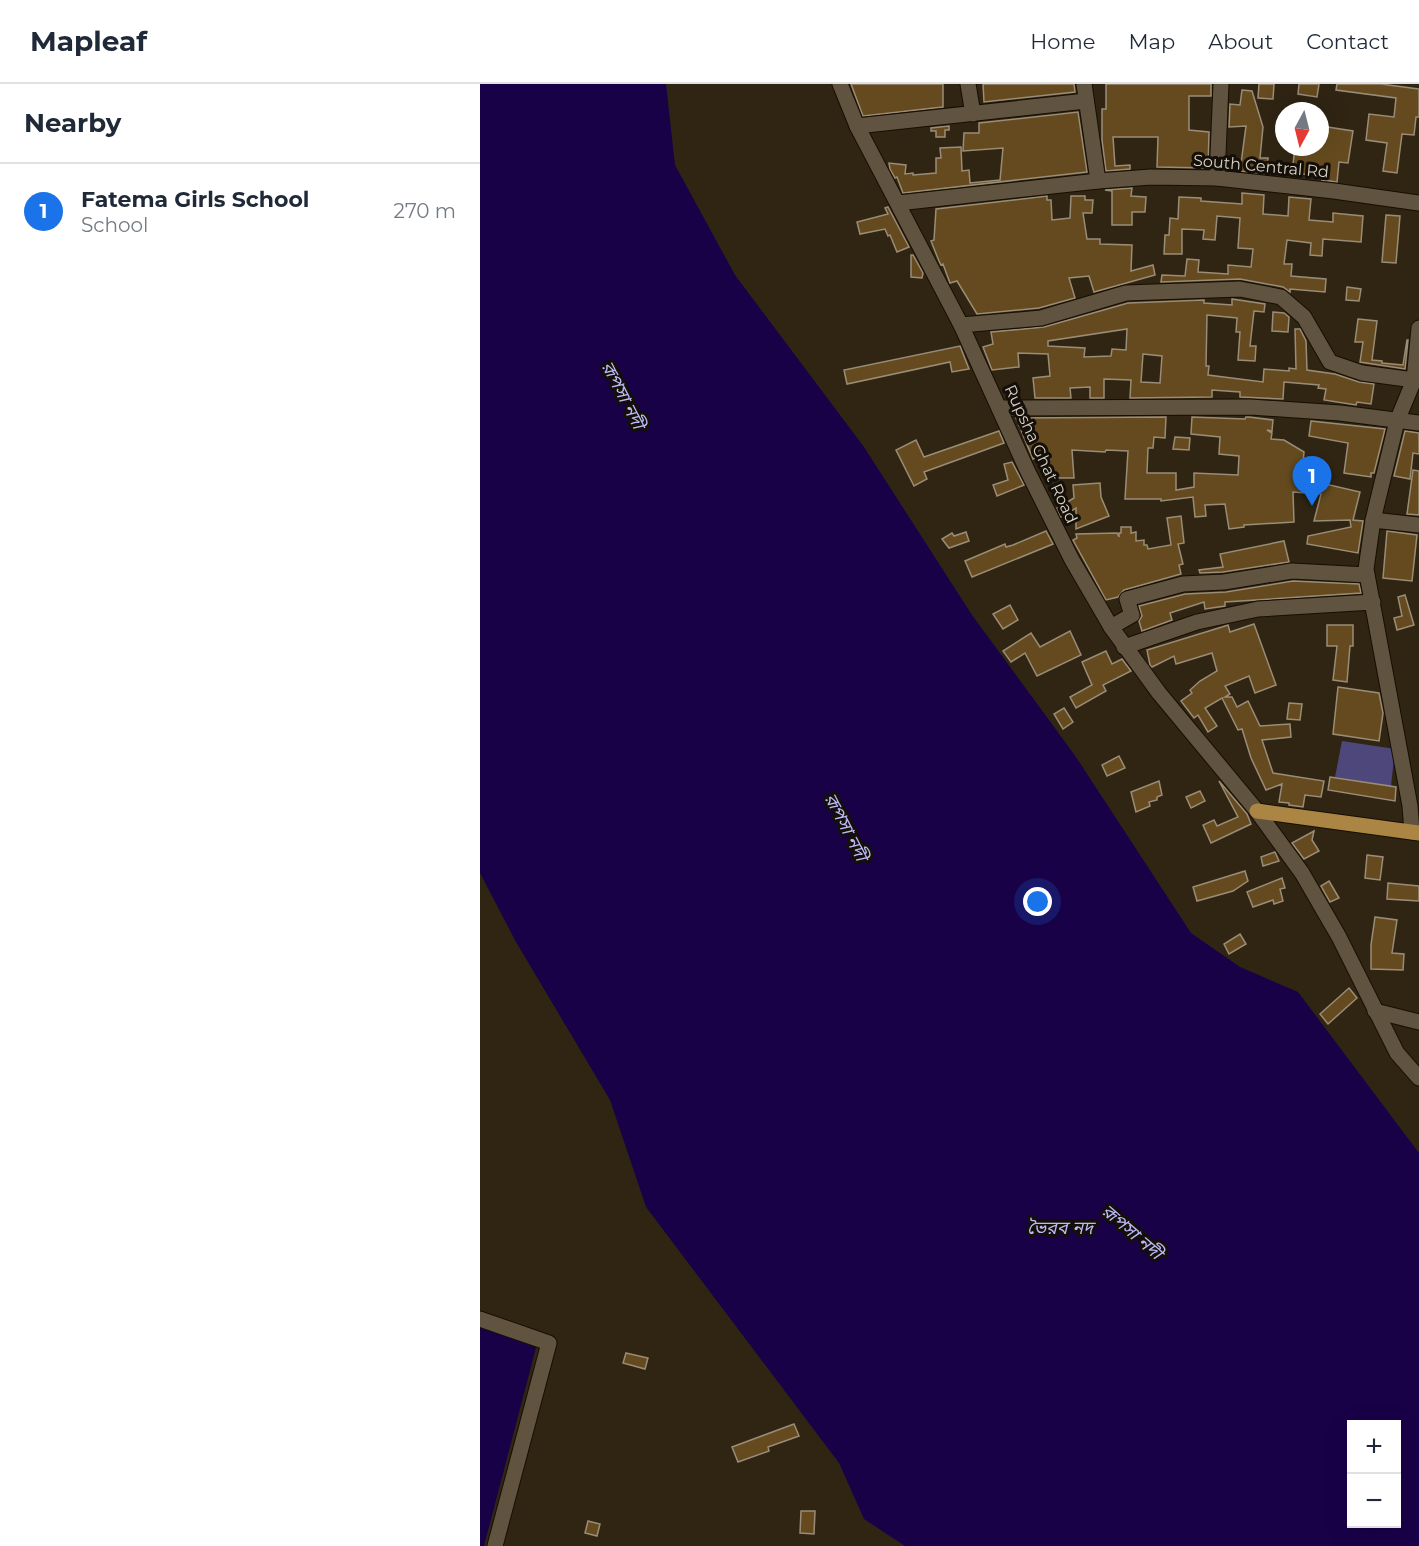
<!DOCTYPE html>
<meta charset="utf-8">
<style>
:root{--surface:#fff;--page:#f2f2f3;--text:#1f2937;--muted:#747a83;--line:#e0e1e3;--accent:#1a73e8}
body{margin:0;font-family:Montserrat,"Noto Sans Bengali",sans-serif;background:var(--page);color:var(--text)}
.controls{position:absolute;right:18px;bottom:18px;display:grid;overflow:hidden;border-radius:0px;box-shadow:0 6px 24px #0002}
.controls button{width:54px;height:54px;display:grid;place-items:center;padding:0;border:0;border-bottom:2px solid var(--line);background:var(--surface);color:var(--text);font:30px sans-serif}
.compass{position:absolute;left:795px;top:18px;width:54px;height:54px;border-radius:50%;background:var(--surface);box-shadow:0 6px 24px #0002;rotate:187deg}
.you{position:absolute;left:558px;top:818px;width:21px;height:21px;margin:-15px;border:4px solid #fff;border-radius:50%;background:#1a73e8;box-shadow:0 0 0 9px #1a73e833}
.badge{display:grid;place-items:center;width:39px;height:39px;border-radius:50%;background:var(--accent);color:#fff;font-size:20px;font-weight:700}
.pin{position:absolute;translate:-50% -50px;filter:drop-shadow(0 2px 3px #0008)}
.pin::after{content:'';position:absolute;top:32px;width:21px;height:18px;background:inherit;clip-path:polygon(0 0,100% 0,50% 100%)}
.list{margin:0;padding:0;list-style:none}
h2{display:flex;justify-content:space-between;align-items:center;height:78px;margin:0;padding:0 24px;font-size:26px}
h2 small{font-size:20px;font-weight:400;color:var(--muted)}
.list li{display:grid;grid-template-columns:39px 1fr auto;gap:18px;align-items:center;box-sizing:border-box;height:96px;padding:0 24px;border-top:2px solid var(--line)}
.list b{display:block;font-size:22px;white-space:nowrap}
.list p{margin:0;font-size:20px;white-space:nowrap;color:var(--muted)}
.list em{font-size:20px;font-style:normal;color:var(--muted)}
.map{position:relative;flex:none;width:939px;height:1462px;overflow:hidden}
header{display:flex;align-items:center;gap:36px;box-sizing:border-box;height:84px;padding:0 30px;background:var(--surface);border-bottom:2px solid var(--line)}
header strong{font-size:28px}
nav{display:flex;gap:33px;margin-inline-start:auto;font-size:21px}
main{display:flex}
aside{flex:1;background:var(--surface)}
.map>svg:first-child{display:block}
</style>
<header>
<strong>Mapleaf</strong>
<nav><a>Home</a><a>Map</a><a>About</a><a>Contact</a></nav>
</header>
<main>
<aside>
<h2>Nearby<small></small></h2>
<ul class="list">
<li><span class="badge">1</span><div><b>Fatema Girls School</b><p>School</p></div><em>270 m</em></li>
</ul>
</aside>
<div class="map">
<svg width="939" height="1462" viewBox="0 0 939 1462">
<rect width="100%" height="100%" fill="#302513"/>
<polygon fill="#4d477c" points="862,657 915,665 911,702 855,693"/>
<g fill="#190148" fill-rule="evenodd">
<path d="M0 0H186L195 81 255 191 384 363 492 531 596 673 711 849 760 883 818 908 939 1069V1462H425L384 1435 359 1379 166 1123 130 1016 36 858 0 789ZM872 1340H916V1440H872Z"/>
<polygon points="0,1241 57,1260 4,1462 0,1462"/>
</g>
<g fill="#644a1e" stroke="#9a8d78" stroke-width="1.5" fill-rule="evenodd">
<polygon points="371,0 463,0 463,23 383,32"/>
<polygon points="503,0 594,0 595,8 504,18"/>
<polygon points="626,0 731,0 731,12 709,12 709,46 729,48 728,84 677,83 678,53 633,53 635,82 650,81 650,85 626,87 622,56 622,25 626,25"/>
<polygon points="779,0 794,0 793,15 778,14"/>
<polygon points="819,0 839,0 837,13 818,10"/>
<polygon points="857,0 901,0 939,5 939,33 936,33 934,51 922,50 917,89 903,87 907,59 886,56 889,30 914,33 916,14 856,6"/>
<polygon points="762,6 772,7 783,43 780,74 788,74 786,90 760,87 766,42 749,43 750,20 760,21"/>
<polygon points="598,28 607,88 423,109 417,93 415,94 410,85 409,79 426,81 425,90 433,89 433,91 456,89 456,74 461,74 460,64 481,63 482,87 489,86 490,99 520,96 523,64 483,67 484,49 499,49 499,39"/>
<polygon points="469,42 469,46 465,46 465,53 456,53 456,47 451,47 451,44"/>
<polygon points="841,42 873,47 868,79 859,78 857,98 842,96 843,92 812,89 815,63 840,63"/>
<polygon points="652,104 651,112 666,113 665,128 652,128 652,141 632,141 632,107 625,106"/>
<polygon points="762,109 784,111 783,130 808,132 809,113 831,115 829,136 853,138 853,129 883,132 881,158 843,155 842,172 830,171 831,159 807,156 804,180 812,180 811,192 846,195 845,208 810,205 810,208 803,203 760,195 681,198 682,191 705,192 707,175 719,176 718,188 748,190 748,181 771,183 773,165 758,164 760,134 737,132 735,156 723,155 724,146 702,145 702,170 684,170 685,151 689,151 690,134 698,135 699,113 721,114 721,117 762,120"/>
<polygon points="567,112 567,116 571,116 572,136 590,134 591,112 605,112 605,116 613,116 612,129 603,129 607,155 620,155 620,160 652,161 651,187 673,181 675,191 614,208 609,192 589,194 595,214 559,224 497,230 477,197 470,199 463,180 461,181 459,177 451,157 454,156 456,125"/>
<polygon points="408,123 429,163 417,168 410,151 408,152 405,145 380,150 377,138 408,130 405,124"/>
<polygon points="906,131 920,132 916,179 902,178"/>
<polygon points="431,171 433,171 443,189 442,194 431,193"/>
<polygon points="867,203 881,205 879,217 866,216"/>
<path d="M752 215 785 220 784 228 774 227 770 262H776L775 277 758 276 760 248H756L757 234 727 231 726 282H729L728 291 783 298 784 285 809 287V284L816 285 815 245H820L826 257 827 286 855 290 879 298 894 300 891 320 877 318 876 321 844 316 846 305 838 304 839 301 804 298 803 315 760 313V308L732 306V313L650 314 651 296 624 295V314H610V303L590 304 591 314H555L553 294 570 292 568 270 538 269 539 283 512 286 503 263 513 260 511 248 564 243 648 219 724 216V219L752 221ZM647 245 646 266 632 265 631 272 604 273 605 264 568 262V257ZM663 270 682 272 680 299 661 298Z"/>
<polygon points="793,228 804,229 809,233 808,248 792,247"/>
<polygon points="878,235 897,237 892,276 902,277 902,279 923,281 927,256 928,256 925,285 880,278 883,258 875,258"/>
<polygon points="480,262 489,285 472,288 470,278 367,300 364,286"/>
<polygon points="686,333 685,354 674,353 673,364 668,364 667,389 696,389 696,406 714,403 714,389 758,391 759,372 739,370 740,353 711,350 712,333 765,335 766,333 769,333 793,336 792,347 787,346 792,349 791,355 804,356 824,368 822,391 829,391 828,396 880,408 873,436 883,437 878,469 827,460 828,452 871,443 870,436 834,437 841,410 813,408 814,438 764,441 764,443 749,445 745,420 725,421 726,432 715,433 713,413 681,417 681,415 645,415 648,367 626,366 625,368 592,366 594,394 569,394 570,369 553,375 536,334"/>
<polygon points="831,337 905,345 894,389 891,389 891,393 864,389 868,359 829,352"/>
<polygon points="519,347 524,359 444,388 447,395 434,402 416,366 436,356 444,373"/>
<polygon points="925,347 939,349 939,370 933,369 930,395 914,392"/>
<polygon points="695,353 710,354 709,366 693,365"/>
<polygon points="532,378 544,401 517,412 513,401 528,396 524,380"/>
<polygon points="933,386 939,387 939,431 927,430"/>
<polygon points="620,399 621,413 629,432 596,445 596,424 581,433 577,424 594,414 593,401"/>
<polygon points="701,432 704,459 698,460 703,480 699,481 701,490 644,506 638,513 626,516 593,456 597,454 596,450 637,449 639,453 639,449 641,449 641,443 651,443 651,449 656,448 656,457 664,456 664,461 667,461 668,465 691,461 687,434"/>
<polygon points="566,447 573,460 492,493 485,477 525,460 526,463 533,461"/>
<polygon points="907,447 937,451 932,497 903,494"/>
<polygon points="486,448 489,457 469,464 462,455 472,449 474,452"/>
<polygon points="804,457 809,478 743,488 720,489 719,486 743,483 740,470"/>
<polygon points="813,497 879,500 881,509 745,518 745,522 725,525 724,518 690,529 692,536 662,547 659,537 662,532 659,522 705,510 746,508"/>
<polygon points="925,511 934,541 917,546 914,534 922,532 918,513"/>
<polygon points="530,521 538,536 523,545 513,530"/>
<polygon points="774,540 796,601 775,609 769,592 745,602 750,610 745,613 752,613 757,623 768,617 780,642 810,640 811,653 782,656 793,689 844,697 841,713 825,711 823,723 809,721 809,719 799,718 802,700 786,706 771,674 762,645 758,646 742,614 725,624 737,642 728,648 718,631 714,634 701,617 712,609 710,606 720,597 737,587 732,569 696,580 694,572 672,583 670,581 667,566 742,543 748,541 750,548"/>
<polygon points="847,541 873,541 873,562 870,562 867,598 853,596 857,562 847,562"/>
<polygon points="590,547 601,571 557,592 545,569 531,578 523,567 551,549 560,563"/>
<polygon points="626,567 632,580 642,575 651,587 623,601 626,607 596,624 590,613 612,601 602,578"/>
<polygon points="858,603 899,609 903,629 899,657 853,650"/>
<polygon points="809,619 822,620 820,636 807,635"/>
<polygon points="584,624 593,638 583,645 574,630"/>
<polygon points="639,672 645,684 627,692 622,681"/>
<polygon points="850,693 916,703 915,717 848,706"/>
<polygon points="679,697 682,711 677,713 677,716 669,718 670,722 656,728 651,708"/>
<polygon points="739,697 767,730 771,740 731,759 723,741 734,736 737,742 758,733"/>
<polygon points="720,707 725,717 711,724 706,713"/>
<polygon points="834,747 832,756 839,767 824,775 812,759"/>
<polygon points="795,768 799,777 783,782 781,773"/>
<polygon points="887,771 903,773 900,796 885,794"/>
<polygon points="765,787 768,797 753,807 717,817 713,803"/>
<polygon points="802,794 805,804 800,805 803,817 794,820 793,816 773,823 767,808"/>
<polygon points="849,797 859,814 850,818 841,802"/>
<polygon points="908,799 939,802 939,817 907,815"/>
<polygon points="895,833 917,836 912,869 924,870 923,886 891,885 891,861"/>
<polygon points="760,850 766,860 749,870 744,860"/>
<polygon points="869,904 877,914 848,940 840,930"/>
<polygon points="146,1269 168,1274 165,1285 143,1279"/>
<polygon points="314,1340 319,1352 288,1363 289,1367 258,1378 252,1363"/>
<polygon points="321,1427 335,1427 334,1450 320,1449"/>
<polygon points="108,1437 120,1440 117,1452 105,1449"/>
</g>
<g fill="none" stroke-linecap="round" stroke-linejoin="round">
<defs>
<g id="minor">
<polyline points="360,0 377,42 481,241 548,388 592,476 631,543 679,609 777,727 822,789 859,853 917,969 939,994"/>
<polyline points="488,0 493,30"/>
<polyline points="604,0 618,97"/>
<polyline points="377,42 606,17"/>
<polyline points="737,94 741,0"/>
<polyline points="418,119 618,97 671,93 737,94 854,107 939,119"/>
<polyline points="481,241 561,234 646,209 760,205 801,213 824,233 850,278 882,289 934,296"/>
<polyline points="519,324 770,323 860,329 939,339"/>
<polyline points="893,436 939,441"/>
<polyline points="631,543 652,531 647,515 703,500 744,498 812,487 887,491"/>
<polyline points="644,563 717,538 778,525 893,518"/>
<polyline points="932,748 930,722 886,485 893,436 917,337 934,296 939,244"/>
<polyline points="895,927 939,938"/>
<polyline points="0,1235 69,1259 15,1462"/>
</g>
<polyline id="major" points="777,727 939,749"/>
</defs>
<use href="#minor" stroke="#180e01" stroke-width="17"/>
<use href="#major" stroke="#180e01" stroke-width="17"/>
<use href="#minor" stroke="#605441" stroke-width="15"/>
<use href="#major" stroke="#aa8544" stroke-width="15"/>
</g>
<g text-anchor="middle" dominant-baseline="central" stroke-width="6" stroke-linejoin="round" paint-order="stroke">
<g font-size="16" fill="#d8d1c6" stroke="#140f08">
<text transform="translate(781 82) rotate(5)">South Central Rd</text>
<text transform="translate(561 370) rotate(65)">Rupsha Ghat Road</text>
</g>
<g font-size="18" font-style="italic" fill="#bcb9f7" stroke="#140f08">
<text transform="translate(143 311) rotate(63)">রূপসা নদী</text>
<text transform="translate(366 743) rotate(63)">রূপসা নদী</text>
<text x="580" y="1144">ভৈরব নদ</text>
<text transform="translate(652 1148) rotate(41)">রূপসা নদী</text>
</g>
</g>
</svg>
<div class="controls">
<button>+</button>
<button>−</button>
</div>
<svg class="compass" viewBox="-18 -18 36 36"><path d="M0-13l5 13h-10z" fill="#e53935"/><path d="M0 13l5-13h-10z" fill="#747a83"/></svg>
<div class="you"></div>
<div class="pin badge" style="left:832px;top:422px">1</div>
</div>
</main>
